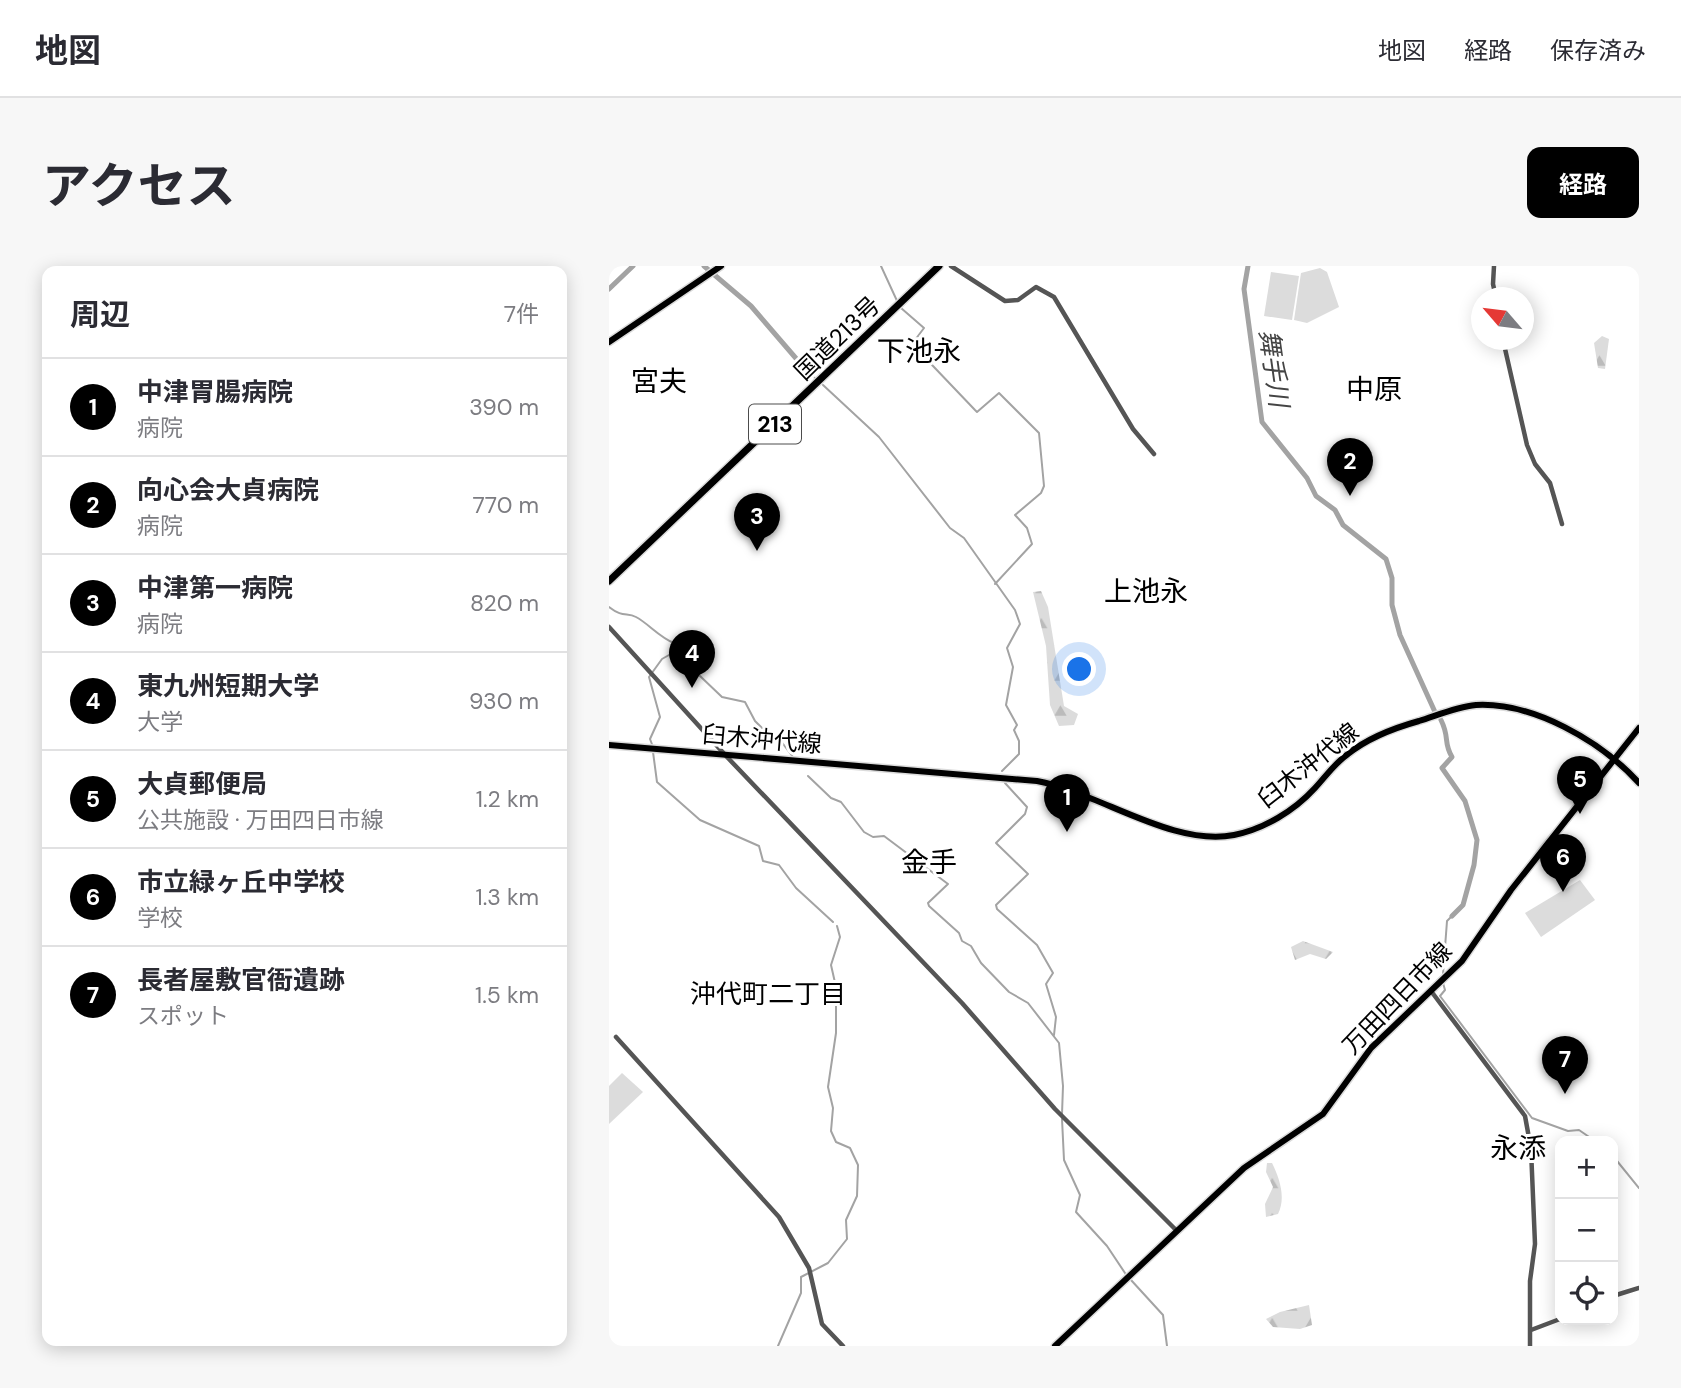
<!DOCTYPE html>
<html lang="ja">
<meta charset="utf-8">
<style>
:root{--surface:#fff;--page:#f7f7f7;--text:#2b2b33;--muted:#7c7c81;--line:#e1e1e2;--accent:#000}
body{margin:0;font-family:"DM Sans","Noto Sans JP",sans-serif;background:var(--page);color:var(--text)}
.controls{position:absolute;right:21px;bottom:21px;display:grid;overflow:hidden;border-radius:14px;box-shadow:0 4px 18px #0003}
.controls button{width:63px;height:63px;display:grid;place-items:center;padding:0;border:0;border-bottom:2px solid var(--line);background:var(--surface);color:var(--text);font:35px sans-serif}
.compass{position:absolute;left:862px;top:21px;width:63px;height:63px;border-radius:50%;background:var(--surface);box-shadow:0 4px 18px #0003;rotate:298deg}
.you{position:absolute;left:471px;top:404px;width:24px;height:24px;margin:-18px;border:5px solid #fff;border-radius:50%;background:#1a73e8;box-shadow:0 0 0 10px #1a73e833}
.badge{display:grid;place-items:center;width:46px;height:46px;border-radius:50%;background:var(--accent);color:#fff;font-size:23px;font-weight:700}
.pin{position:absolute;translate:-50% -58px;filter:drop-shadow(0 2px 4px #0008)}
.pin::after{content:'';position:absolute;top:37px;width:24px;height:21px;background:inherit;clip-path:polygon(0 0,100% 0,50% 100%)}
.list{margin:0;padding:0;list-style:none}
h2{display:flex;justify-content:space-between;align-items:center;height:91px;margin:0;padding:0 28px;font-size:30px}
h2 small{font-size:23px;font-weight:400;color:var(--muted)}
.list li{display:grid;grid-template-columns:46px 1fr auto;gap:21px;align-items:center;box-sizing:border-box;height:98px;padding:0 28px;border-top:2px solid var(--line)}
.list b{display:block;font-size:26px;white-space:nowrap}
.list p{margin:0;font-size:23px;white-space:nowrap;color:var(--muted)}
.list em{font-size:23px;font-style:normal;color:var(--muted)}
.icon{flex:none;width:38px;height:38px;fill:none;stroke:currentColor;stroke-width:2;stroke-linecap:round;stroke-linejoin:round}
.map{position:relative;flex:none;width:1030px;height:1080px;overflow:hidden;border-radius:14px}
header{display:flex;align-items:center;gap:42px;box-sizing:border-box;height:98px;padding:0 35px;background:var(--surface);border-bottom:2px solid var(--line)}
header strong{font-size:33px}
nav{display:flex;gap:38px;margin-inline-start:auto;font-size:24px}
.intro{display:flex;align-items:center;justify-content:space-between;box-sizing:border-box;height:168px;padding:0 42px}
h1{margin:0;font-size:49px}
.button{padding:18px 32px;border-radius:14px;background:var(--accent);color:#fff;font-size:24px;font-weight:700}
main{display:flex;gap:42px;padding:0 42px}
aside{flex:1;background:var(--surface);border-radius:14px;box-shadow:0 4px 18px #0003}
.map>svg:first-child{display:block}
</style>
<header>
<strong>地図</strong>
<nav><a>地図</a><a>経路</a><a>保存済み</a></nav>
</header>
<div class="intro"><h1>アクセス</h1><a class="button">経路</a></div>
<main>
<aside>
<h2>周辺<small>7件</small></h2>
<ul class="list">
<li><span class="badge">1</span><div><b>中津胃腸病院</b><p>病院</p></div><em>390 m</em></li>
<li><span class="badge">2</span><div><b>向心会大貞病院</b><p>病院</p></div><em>770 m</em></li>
<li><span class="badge">3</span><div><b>中津第一病院</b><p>病院</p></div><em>820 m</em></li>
<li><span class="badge">4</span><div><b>東九州短期大学</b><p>大学</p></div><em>930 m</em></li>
<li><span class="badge">5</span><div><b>大貞郵便局</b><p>公共施設 · 万田四日市線</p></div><em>1.2 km</em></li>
<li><span class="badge">6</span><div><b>市立緑ヶ丘中学校</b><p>学校</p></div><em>1.3 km</em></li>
<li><span class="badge">7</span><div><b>長者屋敷官衙遺跡</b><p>スポット</p></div><em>1.5 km</em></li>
</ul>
</aside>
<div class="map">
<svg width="1030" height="1080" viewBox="0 0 1030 1080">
<defs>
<pattern id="forest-firs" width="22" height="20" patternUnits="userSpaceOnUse" patternTransform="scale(1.75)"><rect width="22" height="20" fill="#dcdcdc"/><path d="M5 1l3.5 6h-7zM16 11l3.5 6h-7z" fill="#bbb"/></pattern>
</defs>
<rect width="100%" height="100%" fill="#fff"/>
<g fill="#dcdcdc">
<polygon points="711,2 718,6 730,41 698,57 685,54 692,7"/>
<polygon points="662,6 690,10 683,54 655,50"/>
<polygon points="971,614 986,634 932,671 916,647"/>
<polygon points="13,807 34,826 0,858 0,820"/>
</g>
<g fill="url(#forest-firs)">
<polygon points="993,70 1000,73 996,103 989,102 985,77"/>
<polygon points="432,325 439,341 455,440 469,448 465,459 450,460 441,439 437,380 424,326"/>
<polygon points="694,675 724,686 717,693 701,688 686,694 682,681"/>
<path d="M658 897H663C671 913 677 932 669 948L657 951 656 938 664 921 657 906Z"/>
<polygon points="700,1039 703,1059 691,1063 664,1061 657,1053 671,1046"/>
</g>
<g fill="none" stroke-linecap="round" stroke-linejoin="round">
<g stroke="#a3a3a3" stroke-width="2">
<polyline points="272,0 289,37"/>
<polyline points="292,42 315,62 303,78 366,144 368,146 390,127 430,167 435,220 432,227 406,249 418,262 423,278 386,318"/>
<polyline points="191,97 207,113"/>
<polyline points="214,119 270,171 341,262 355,272 406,344 411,358 398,382 404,401 397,439 408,459 405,464 410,475 410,488 393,505"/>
<path d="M0 341C14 352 18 346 27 351 40 358 50 371 65 377L69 389 113 431 136 436 146 455 162 471 168 470 184 491"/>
<polyline points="44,481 41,473 51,451 40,411 53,393 67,385"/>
<polyline points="44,486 48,516 91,554 150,580 154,595 170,599 187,622 224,656"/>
<polyline points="199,510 222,532 232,536 255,566 264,571 275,570 339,618 319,637 320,640 350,667 353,675 362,680 372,697 400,726 419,737 450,777 454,820 453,848"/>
<polyline points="396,517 418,541 416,548 387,577 419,608 387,639 388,643 428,679 444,707 437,718 447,751 445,769"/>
<polyline points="834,708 838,655 843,650"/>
<polyline points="834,717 836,724 831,730 923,852 959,865 970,864 986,875"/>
<polyline points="453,853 455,894 471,929 467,946 498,980 518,1010"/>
<polyline points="1004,890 1030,922"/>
<polyline points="522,1014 554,1049 558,1080"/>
<polyline points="169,1080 192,1027 192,1011 219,997 238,973 237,954 248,930 249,899 241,882 227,876 222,865 224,842 219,821 227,767 227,721 222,699 231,671 228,660"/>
</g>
<g stroke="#a3a3a3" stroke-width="5">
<polyline points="95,0 142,40 191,97"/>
<polyline points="639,0 635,23 653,156 698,212 707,230 726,244 734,259 777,293 783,312 783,339 791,369 826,446"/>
<polyline points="0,23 24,0"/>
<path d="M832 454C841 472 834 476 843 491L833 502 856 535 868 574 865 599 854 639 843 650"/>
</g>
<defs>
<g id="major">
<polyline points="0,76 112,0"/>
<path d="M0 479 428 515C491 527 563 581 625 569 655 563 685 545 706 522 717 510 726 497 739 488 760 471 785 462 810 455 829 449 847 441 867 439 924 436 992 475 1030 517"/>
<polyline points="446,1080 635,902 714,848 762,782 853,695 902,624 1030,462"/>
</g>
<polyline id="highway" points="0,315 330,0"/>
</defs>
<use href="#major" stroke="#dbdbdb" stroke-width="9"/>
<use href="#highway" stroke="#dbdbdb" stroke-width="10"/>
<g stroke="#555" stroke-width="4.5">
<polyline points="342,0 396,35 409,34 427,21 445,31 524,163 545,188"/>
<polyline points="885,0 884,18 887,32"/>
<polyline points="894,74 918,179 926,198 941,217 953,258"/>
<polyline points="0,361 119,492 353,737 446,843 568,965"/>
<polyline points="822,725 916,850 922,883 926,978 921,1015 921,1080"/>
<polyline points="7,771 170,951 200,1002 213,1058 234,1080"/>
<polyline points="1004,1030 1030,1022"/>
<polyline points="922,1064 951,1053"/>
</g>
<use href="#major" stroke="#000" stroke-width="6"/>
<use href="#highway" stroke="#000" stroke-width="7"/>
</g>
<g text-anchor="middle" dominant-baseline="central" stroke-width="6" stroke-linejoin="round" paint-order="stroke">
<rect fill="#fff" stroke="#4c4c4c" stroke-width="2" x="140" y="138.5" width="52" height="39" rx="5"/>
<g font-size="23" font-weight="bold" fill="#000">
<text x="166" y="158">213</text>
</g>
<g font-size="24" fill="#000" stroke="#fff">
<text transform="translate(228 72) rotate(-44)">国道213号</text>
<text transform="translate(153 473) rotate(5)">臼木沖代線</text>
<text transform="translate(699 499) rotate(-38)">臼木沖代線</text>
<text transform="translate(788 732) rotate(-46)">万田四日市線</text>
</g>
<g font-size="26" font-style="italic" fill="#444" stroke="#fff">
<text transform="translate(665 102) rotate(82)">舞手川</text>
</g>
<g font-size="26" fill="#000" stroke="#fff">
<text x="159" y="728">沖代町二丁目</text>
</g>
<g font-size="28" fill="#000" stroke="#fff">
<text x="310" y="85">下池永</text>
<text x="50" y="115">宮夫</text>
<text x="765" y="123">中原</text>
<text x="537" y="325">上池永</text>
<text x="320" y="596">金手</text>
<text x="909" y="882">永添</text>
</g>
</g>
</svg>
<div class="controls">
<button>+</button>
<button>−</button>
<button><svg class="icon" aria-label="locate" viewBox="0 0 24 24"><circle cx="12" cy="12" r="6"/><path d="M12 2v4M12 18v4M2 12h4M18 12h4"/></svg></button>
</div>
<svg class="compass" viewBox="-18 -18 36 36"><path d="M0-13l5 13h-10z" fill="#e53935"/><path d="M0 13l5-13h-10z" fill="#7c7c81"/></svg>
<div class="you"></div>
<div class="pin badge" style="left:458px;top:566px">1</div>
<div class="pin badge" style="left:741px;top:230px">2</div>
<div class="pin badge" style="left:148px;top:285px">3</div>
<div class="pin badge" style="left:83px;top:422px">4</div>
<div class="pin badge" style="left:971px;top:548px">5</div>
<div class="pin badge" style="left:954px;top:626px">6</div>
<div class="pin badge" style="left:956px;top:828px">7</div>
</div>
</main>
